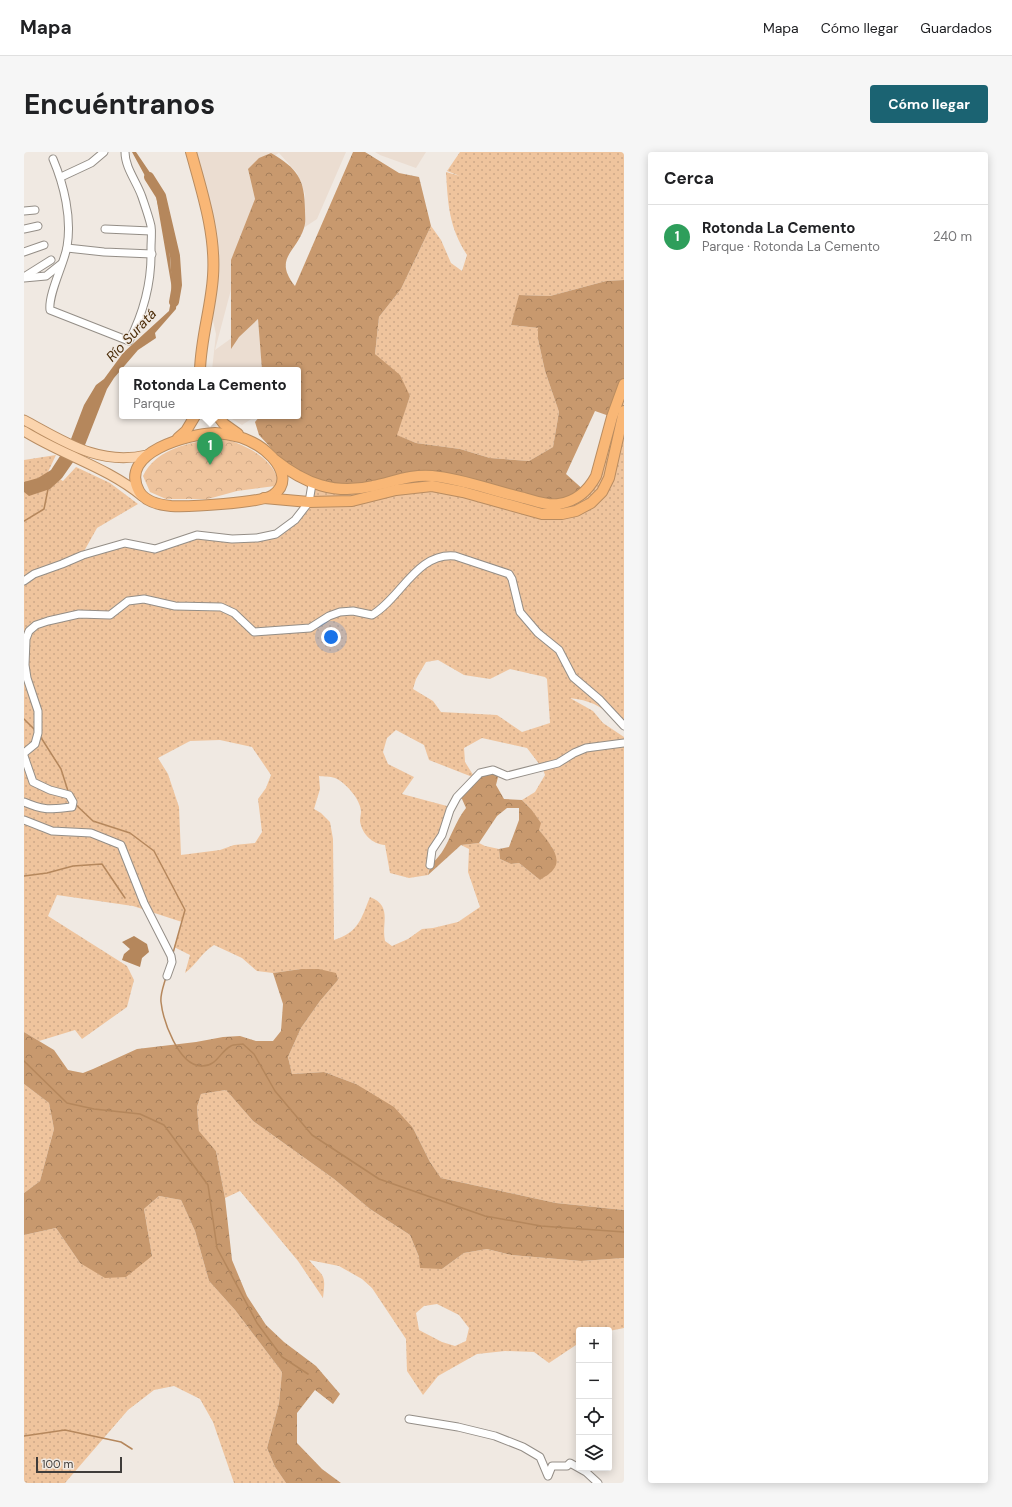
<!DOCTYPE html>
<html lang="es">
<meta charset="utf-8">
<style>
:root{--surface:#fff;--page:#f6f6f6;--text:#202124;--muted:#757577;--line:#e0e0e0;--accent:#1b6372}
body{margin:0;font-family:"DM Sans",sans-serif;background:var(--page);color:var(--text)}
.controls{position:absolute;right:12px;bottom:12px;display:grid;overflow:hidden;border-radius:4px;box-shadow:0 2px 10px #0003}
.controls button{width:36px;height:36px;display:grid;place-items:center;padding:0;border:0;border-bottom:1px solid var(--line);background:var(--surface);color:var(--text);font:20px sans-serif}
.scale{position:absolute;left:12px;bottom:10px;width:86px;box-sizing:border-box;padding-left:4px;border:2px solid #3f3c3a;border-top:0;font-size:11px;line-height:14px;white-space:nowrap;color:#3f3c3a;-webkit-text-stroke:3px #f0e9e2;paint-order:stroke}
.you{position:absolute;left:307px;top:485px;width:14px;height:14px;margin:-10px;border:3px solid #fff;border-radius:50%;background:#1a73e8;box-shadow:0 0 0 6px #1a73e833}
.badge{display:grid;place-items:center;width:26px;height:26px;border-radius:50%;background:var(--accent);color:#fff;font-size:13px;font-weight:700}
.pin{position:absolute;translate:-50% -33px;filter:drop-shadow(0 1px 2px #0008)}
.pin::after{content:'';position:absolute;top:21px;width:14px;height:12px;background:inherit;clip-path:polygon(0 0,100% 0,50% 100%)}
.popup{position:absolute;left:95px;top:215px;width:182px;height:52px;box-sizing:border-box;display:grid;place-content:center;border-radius:4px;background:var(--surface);filter:drop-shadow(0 1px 3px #0005);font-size:13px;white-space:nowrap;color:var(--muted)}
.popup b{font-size:15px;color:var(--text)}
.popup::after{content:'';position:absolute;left:50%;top:100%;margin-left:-8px;border:8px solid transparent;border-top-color:var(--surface)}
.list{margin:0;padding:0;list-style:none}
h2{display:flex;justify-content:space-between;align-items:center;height:52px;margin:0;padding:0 16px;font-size:17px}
h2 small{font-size:13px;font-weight:400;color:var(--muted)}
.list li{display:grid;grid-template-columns:26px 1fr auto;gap:12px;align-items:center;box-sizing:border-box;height:64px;padding:0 16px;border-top:1px solid var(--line)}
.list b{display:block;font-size:15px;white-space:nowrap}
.list p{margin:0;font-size:13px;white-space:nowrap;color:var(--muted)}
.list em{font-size:13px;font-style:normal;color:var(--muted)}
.icon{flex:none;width:22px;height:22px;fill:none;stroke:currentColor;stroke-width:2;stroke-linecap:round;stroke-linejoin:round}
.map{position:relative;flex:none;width:600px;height:1331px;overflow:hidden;border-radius:4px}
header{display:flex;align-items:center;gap:24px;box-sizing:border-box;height:56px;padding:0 20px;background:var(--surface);border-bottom:1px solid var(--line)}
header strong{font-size:19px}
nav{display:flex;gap:22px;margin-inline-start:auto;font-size:14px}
.intro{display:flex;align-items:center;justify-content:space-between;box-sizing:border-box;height:96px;padding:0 24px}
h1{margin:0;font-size:28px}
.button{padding:10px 18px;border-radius:4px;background:var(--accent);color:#fff;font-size:14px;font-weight:700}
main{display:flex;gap:24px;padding:0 24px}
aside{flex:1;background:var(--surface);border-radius:4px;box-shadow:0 2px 10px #0003}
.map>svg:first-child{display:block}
</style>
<header>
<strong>Mapa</strong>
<nav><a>Mapa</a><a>Cómo llegar</a><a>Guardados</a></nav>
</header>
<div class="intro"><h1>Encuéntranos</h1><a class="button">Cómo llegar</a></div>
<main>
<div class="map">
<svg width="600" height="1331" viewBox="0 0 600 1331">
<defs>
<pattern id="grass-dots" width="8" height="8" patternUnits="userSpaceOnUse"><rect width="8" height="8" fill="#efc49d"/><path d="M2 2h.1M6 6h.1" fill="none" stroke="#cea988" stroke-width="1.8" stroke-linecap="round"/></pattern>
<pattern id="forest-crowns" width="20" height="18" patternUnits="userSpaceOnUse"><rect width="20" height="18" fill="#c8996e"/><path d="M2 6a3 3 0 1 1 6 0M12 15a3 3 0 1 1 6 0" fill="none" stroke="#a47e5b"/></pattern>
<pattern id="park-crowns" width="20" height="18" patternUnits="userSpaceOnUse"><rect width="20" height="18" fill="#efc49d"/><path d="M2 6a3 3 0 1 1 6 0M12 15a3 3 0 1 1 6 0" fill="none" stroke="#cea988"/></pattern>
</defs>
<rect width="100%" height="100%" fill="#f0e9e2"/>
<g fill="#ebddd1">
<polygon points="171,0 322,0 293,67 281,75 281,42 273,21 255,1 224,18 231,47 191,198 234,167 238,218 188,218 192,182 188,164 194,131 193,107"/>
<polygon points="351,0 402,0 392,16 356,3"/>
<polygon points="203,264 232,264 218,273"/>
</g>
<g fill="url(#grass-dots)" fill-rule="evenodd">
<path d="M436 0H600V128L582 129 526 144 496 143 487 173 514 176V187L521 219 535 260 529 295 505 309 466 306 436 297 392 291 372 283 386 244 351 202 355 165 377 137 407 74 417 88 427 111 438 119 443 103C425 75 424 53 422 20L436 24 423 19Z"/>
<path d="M600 232V577C583 558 572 549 546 546L569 559 579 571 600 585V1058L532 1051 417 1026 406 1010 389 976 332 932 300 920 268 922 264 905 277 876 296 849 314 828 295 817H277L249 821 233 819 218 806 190 793C178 800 172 813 161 821L166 803 150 795 158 770 109 754 33 743 24 764 103 814 110 828 103 855 58 887 51 878 15 889 0 880V308L32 303 24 320 39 329 52 315 86 331 114 352 73 376 59 401 95 392 140 395 166 383 209 389 259 378 285 350 288 332 387 324 562 340ZM414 508 440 523 466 527 486 517 521 525 523 527 526 571 498 580 473 563 417 560 409 549 389 537 392 527 402 510ZM372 578 400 593 405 608 451 626 441 610 440 596 458 586 503 596 519 617 521 623 511 640 498 648 507 657 515 678 528 695 516 728 495 711 487 712 476 707 475 697 461 694 455 691 437 693 445 697 444 720 456 755 434 770 409 776 398 777 384 787 368 794 361 789C357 771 369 754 346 745 337 767 335 780 310 788L309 687 306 670 297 661 290 657 296 637 295 624C300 625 306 624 311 626 322 631 336 647 337 659 337 662 336 666 336 669 338 682 348 692 361 693L366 721 385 726 404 723 408 698 423 667V654L378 642 390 625 364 612 359 600 363 586ZM196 588 228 595 247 623 242 636 234 647 238 680 231 691 210 693 196 698 157 703 155 655 144 622 134 606 166 589Z"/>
<polygon points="0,932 25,951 30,977 16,1029 0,1041"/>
<path d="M202 938 229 969 310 1027 346 1057 386 1083 395 1105 418 1117 440 1101 463 1097 487 1103 557 1109 600 1106V1176L585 1179 555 1178V1191L525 1211 510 1200 481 1199 453 1202 414 1224 399 1243 383 1219 382 1187 348 1136 338 1127 315 1114 285 1108C300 1126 302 1121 299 1146L274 1109 216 1039 201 1046 192 999 175 980 173 955 177 942ZM413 1152 435 1163 445 1176 442 1189 431 1194 418 1190 395 1178 392 1161 400 1154Z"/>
<polygon points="135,1044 157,1048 171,1079 185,1129 211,1158 258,1220 255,1251 243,1296 251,1315 262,1331 210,1331 189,1270 176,1247 150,1234 130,1238 104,1258 41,1331 0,1331 0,1083 32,1076 56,1111 128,1104 120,1057"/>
</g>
<g fill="url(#forest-crowns)">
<path d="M329 0H341L375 21 395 25 407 74 377 137 355 165 351 202 376 223 386 244 373 283 392 291 436 297 466 306 505 309 529 295 535 260 521 219 514 187V176L487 173 495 143 526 144 582 129 600 128V232L588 265 571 259 542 322 562 340 534 352 429 327H373L301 336 261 311 235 283 231 270 236 264H274V218H238L234 167 215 185 207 197V108L231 47 224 17 235 6 247 1C273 16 281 27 281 58 281 63 282 71 280 76 272 101 249 106 271 134Z"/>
<path d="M456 621H475L472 633 480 647 498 648 507 657 517 671 515 678C523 688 540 706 529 718 526 722 520 725 516 728L495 711 487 712 476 707 475 697 485 695 495 668V656H483L473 664 455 691 437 693 404 723C407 710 411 710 418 700 427 686 431 670 442 656L438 647 434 645Z"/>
<polygon points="277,817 295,817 312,821 314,828 296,849 277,876 264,905 268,922 300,920 332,932 370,955 389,976 406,1010 417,1026 532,1051 600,1058 600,1106 557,1109 487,1103 463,1097 440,1101 418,1117 396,1116 395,1105 386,1083 346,1057 310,1027 229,969 202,938 177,942 173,955 175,979 192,999 201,1046 208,1108 223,1144 242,1173 260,1190 292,1214 316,1242 309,1252 291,1238 273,1261 273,1291 298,1317 317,1331 262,1331 251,1315 243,1296 255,1251 258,1220 211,1158 185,1129 171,1079 157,1048 135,1044 120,1057 128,1104 102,1125 81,1126 56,1111 32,1076 0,1083 0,1041 16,1029 30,977 25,951 0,932 0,880 30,898 44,918 59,921 69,917 113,897 172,890 199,885 216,884 232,889 249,889 257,879 259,852 249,821"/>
</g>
<path fill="url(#park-crowns)" d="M196 286C218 291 250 305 254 330L251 334 213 339 184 347H142L126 340 119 324C132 296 168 290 196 286Z"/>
<g fill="#b5875c">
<polygon points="108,0 112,0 129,25 145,93 147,118 153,141 152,157 131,181 132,186 114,198 90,226 83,237 61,293 38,326 26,337 5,344 0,340 0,330 14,326 27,318 47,287 60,253 72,233 80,227 99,201 145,159 148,144 147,131 132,44"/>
<polygon points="110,784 123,792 125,800 118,806 116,815 98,808 100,802 106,797 98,790"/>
</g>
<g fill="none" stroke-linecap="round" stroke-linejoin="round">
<g stroke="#b5875c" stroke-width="1.5">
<polyline points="0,369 20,357 24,337"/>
<polyline points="0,567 11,578"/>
<polyline points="16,584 37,617 44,639"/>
<polyline points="51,652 69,669 106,681 130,699 161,758 149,801"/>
<polyline points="0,724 23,721 49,714 78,712 101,746"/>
<path d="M142 825C140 833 136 842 137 850 139 868 154 913 177 914 193 915 196 899 207 894 210 892 216 893 219 892L230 902 251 939 288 983 355 1027 461 1064 517 1074 600 1080"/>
<polyline points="0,909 43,951 70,957 116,962 140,973 184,1033 193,1096 233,1171 258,1205 284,1222"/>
<polyline points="0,1284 41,1278 97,1290 108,1297"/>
</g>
<polyline stroke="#b5875c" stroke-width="10" points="125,25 137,44 151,104 153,133 150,150"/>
<defs>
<g id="minor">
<path d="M29 7C40 33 48 66 43 95 40 112 24 142 26 158L105 189C120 160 128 129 127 96 127 89 128 81 127 74 125 65 121 54 118 45 113 30 101 16 101 0"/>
<polyline points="37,25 67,11 80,0"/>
<polyline points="0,59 11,58"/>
<polyline points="0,77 14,74"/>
<polyline points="81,77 127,79"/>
<polyline points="43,96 80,100 128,102"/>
<polyline points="0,100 20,93"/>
<polyline points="0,125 27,108"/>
<polyline points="0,126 22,124 37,112"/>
<polyline points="0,429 10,422 38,412 59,403 101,391 131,397 173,383 208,387 233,386 252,382 271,368 285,350 288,332"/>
<path d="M0 601 11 592 14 581V559L3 526 1 513 2 487 5 479 12 473 24 469 55 462 86 463 104 449 120 447 151 454 197 455 210 461 230 480 286 476 305 464 316 460 329 459 348 463C377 446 393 400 431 404L485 422 488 427 496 460 514 481 535 498 549 525 576 548 600 574"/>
<path d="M0 604 9 630 26 638 45 643 49 650 48 655C26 657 21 659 0 650"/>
<polyline points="0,668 28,679 67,681 97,693 120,751 147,804 148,810 143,824"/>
<polyline points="406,713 408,698 418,683 426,658 433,645 456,621 469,618 483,624 534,611 550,601 562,596 600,591"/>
<polyline points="385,1267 434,1275 471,1284 499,1295 516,1305 524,1324 528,1314 543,1314 546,1311 562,1320 574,1331"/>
</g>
<g id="major">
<path d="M0 268C41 290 75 314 123 303"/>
<path d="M0 279C38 303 83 315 118 344"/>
</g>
<g id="highway">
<path d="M167 0C178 40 192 82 189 124 187 156 177 185 176 218"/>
<polyline points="194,264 200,272 214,282"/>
<path d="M191 281C213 282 232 288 248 305 258 316 265 332 249 343 238 351 163 355 147 354 136 353 121 350 115 339 94 300 165 282 191 281Z"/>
<polyline points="154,286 162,279 171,264"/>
<path d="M251 308C281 332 311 343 349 334 369 330 387 322 408 324 440 327 469 339 500 346 511 349 524 354 535 352 553 349 564 339 572 324L588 265 600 232"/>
<polyline points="240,346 285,350 328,349 372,338 408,334 439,340 518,362 538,362 552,359 567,351 578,340 585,326 600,259"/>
</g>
</defs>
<use href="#minor" stroke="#948e87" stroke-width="9"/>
<use href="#major" stroke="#b88c61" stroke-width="11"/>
<use href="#highway" stroke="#b88c61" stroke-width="12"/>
<use href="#minor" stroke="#fff" stroke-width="7"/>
<use href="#major" stroke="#fbd4ad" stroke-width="9"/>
<use href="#highway" stroke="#f9b776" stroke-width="10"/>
</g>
<g text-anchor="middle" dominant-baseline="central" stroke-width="3" stroke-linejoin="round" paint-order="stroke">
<g font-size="14" font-style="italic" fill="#4c2d09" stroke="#f0e9e2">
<text transform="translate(107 183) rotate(-47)">Río Suratá</text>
</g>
</g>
</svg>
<div class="controls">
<button>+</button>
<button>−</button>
<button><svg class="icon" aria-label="locate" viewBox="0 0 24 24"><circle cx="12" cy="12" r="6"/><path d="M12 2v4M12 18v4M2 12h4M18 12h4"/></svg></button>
<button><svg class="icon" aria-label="layers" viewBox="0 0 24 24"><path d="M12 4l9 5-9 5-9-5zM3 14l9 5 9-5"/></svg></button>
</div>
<div class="scale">100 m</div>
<div class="you"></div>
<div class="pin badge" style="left:186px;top:313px;background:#2e9e5b">1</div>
<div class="popup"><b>Rotonda La Cemento</b>Parque</div>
</div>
<aside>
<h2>Cerca<small></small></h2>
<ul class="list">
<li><span class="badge" style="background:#2e9e5b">1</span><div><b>Rotonda La Cemento</b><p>Parque · Rotonda La Cemento</p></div><em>240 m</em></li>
</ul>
</aside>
</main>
